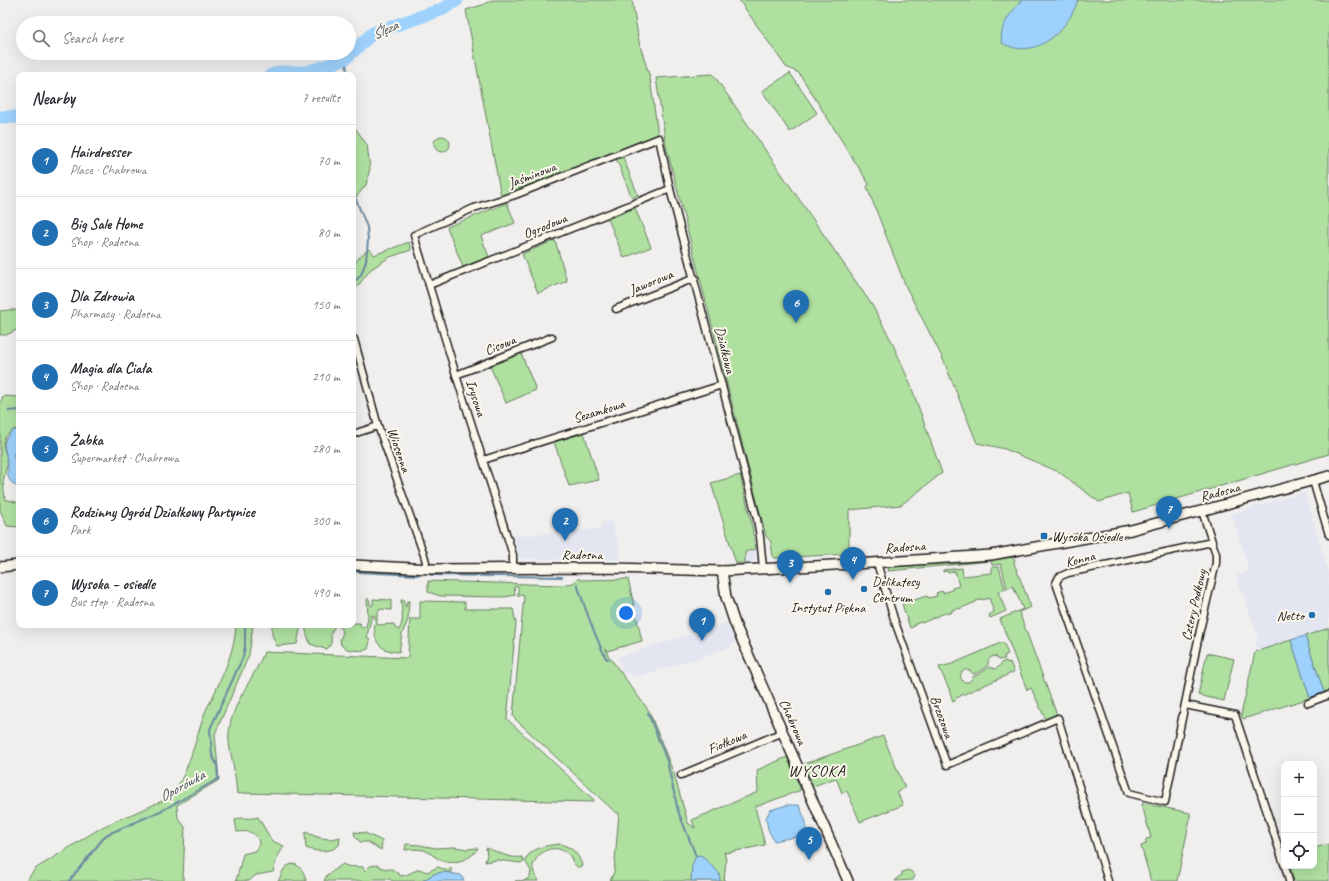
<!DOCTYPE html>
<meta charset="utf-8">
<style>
:root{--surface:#fff;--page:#f7f7f7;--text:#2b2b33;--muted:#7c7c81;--line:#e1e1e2;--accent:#1f6fb2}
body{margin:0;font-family:Caveat,sans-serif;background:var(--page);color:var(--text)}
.controls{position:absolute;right:12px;bottom:12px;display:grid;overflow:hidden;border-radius:8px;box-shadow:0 4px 16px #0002}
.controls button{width:36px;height:36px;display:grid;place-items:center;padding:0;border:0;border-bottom:1px solid var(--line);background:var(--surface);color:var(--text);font:20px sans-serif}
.you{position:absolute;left:626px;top:613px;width:14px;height:14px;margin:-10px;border:3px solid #fff;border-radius:50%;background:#1a73e8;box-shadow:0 0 0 6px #1a73e833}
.badge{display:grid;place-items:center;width:26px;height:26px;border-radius:50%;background:var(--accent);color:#fff;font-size:13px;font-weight:700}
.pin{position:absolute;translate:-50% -33px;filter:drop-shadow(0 1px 2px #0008)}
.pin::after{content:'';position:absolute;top:21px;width:14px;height:12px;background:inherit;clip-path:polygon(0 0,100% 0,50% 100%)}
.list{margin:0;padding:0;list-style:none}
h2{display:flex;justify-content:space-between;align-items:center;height:52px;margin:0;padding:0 16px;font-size:17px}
h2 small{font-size:13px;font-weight:400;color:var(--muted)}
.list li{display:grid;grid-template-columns:26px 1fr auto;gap:12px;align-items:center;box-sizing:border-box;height:72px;padding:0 16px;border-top:1px solid var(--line)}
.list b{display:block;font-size:15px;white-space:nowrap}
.list p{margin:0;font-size:13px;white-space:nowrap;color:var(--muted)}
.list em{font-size:13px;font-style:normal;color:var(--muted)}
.icon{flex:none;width:22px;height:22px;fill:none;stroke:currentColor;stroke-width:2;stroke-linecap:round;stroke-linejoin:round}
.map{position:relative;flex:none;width:1329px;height:881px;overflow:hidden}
.search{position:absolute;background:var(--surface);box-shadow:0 4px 16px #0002;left:16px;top:16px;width:340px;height:44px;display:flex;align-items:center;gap:10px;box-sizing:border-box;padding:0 14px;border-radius:22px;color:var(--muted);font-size:15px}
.panel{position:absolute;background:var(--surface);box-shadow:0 4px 16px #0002;left:16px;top:72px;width:340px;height:556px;border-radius:8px}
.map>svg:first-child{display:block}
</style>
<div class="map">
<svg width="1329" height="881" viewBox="0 0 1329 881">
<rect width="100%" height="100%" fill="#f0efee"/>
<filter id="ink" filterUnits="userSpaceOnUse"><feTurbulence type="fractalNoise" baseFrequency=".025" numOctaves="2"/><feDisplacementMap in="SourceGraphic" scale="8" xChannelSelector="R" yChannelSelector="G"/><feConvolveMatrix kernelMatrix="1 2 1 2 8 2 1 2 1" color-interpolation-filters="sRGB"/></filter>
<g filter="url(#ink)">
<g fill="#e3e5f1">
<polygon points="1305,492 1329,575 1329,628 1255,652 1258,636 1236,576 1249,571 1232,514"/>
<polygon points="604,522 612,522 613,529 619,544 621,560 521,559 518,555 512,538 514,536 600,529 600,526"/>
<polygon points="755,549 756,558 751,563 745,563 745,552"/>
<polygon points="727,623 735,642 729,648 640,676 624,673 618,657"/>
</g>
<g fill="#afe0a0" stroke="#667e5e">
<polygon points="492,0 632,0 639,42 650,78 658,135 519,191 501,196 466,10 482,5"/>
<polygon points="739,0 1329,0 1329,454 1133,512 1128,493 1099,502 1059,472 1005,449 977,443 942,357 906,287 867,187 869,184 799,73 786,67"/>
<polygon points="790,73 817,113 790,132 762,91"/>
<polygon points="713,74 872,305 892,342 911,386 942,473 901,505 849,510 849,554 773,558 771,542 766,536 666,146 656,78"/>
<polygon points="356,129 367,145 370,168 366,185 356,197 353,194 353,135"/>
<circle cx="442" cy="144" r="8"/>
<polygon points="622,155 638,195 632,198 616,158"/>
<polygon points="507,203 515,223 481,236 489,257 463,267 447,227"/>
<polygon points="635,208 651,247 624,258 608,219"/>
<polygon points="555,240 567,281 538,293 522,254"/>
<path d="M409 242 411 250 390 257 371 269 353 292C353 271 350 261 370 249L374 255Z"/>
<polygon points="9,310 19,310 19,329 6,335 0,335 0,311"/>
<polygon points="521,353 536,390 506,403 490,366"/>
<polygon points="3,396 19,397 19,429 13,430 5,437 3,445 8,462 3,481 5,499 19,503 19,527 7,526 0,510 0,404"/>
<polygon points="584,433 599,480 569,486 554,442"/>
<polygon points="740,475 752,525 755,549 745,552 745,563 736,563 711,483"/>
<polygon points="1010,557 1015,559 1014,563 1031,607 1019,612 1057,715 1046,720 1031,688 1027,690 1000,619 1023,609 1013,586 1007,589 1001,564 992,565 991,561 888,571 889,567 951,563"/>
<polygon points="992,567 999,567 1005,589 998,592 1006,611 990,618 989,615 994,612 989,598 983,600 982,599 976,601 976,602 959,609 958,608 952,610 952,612 946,614 945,613 922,623 921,622 915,624 915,626 910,628 902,604 927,596 928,598 937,596 936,593 942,591 943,593 952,590 952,588 959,586 955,571 948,573 947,571 943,572 943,570 962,568 963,576 992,573"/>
<polygon points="579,578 580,580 628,579 642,641 607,651 606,649 608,655 649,711 674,774 688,823 695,828 692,820 758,792 757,770 787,757 801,790 755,807 765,845 726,853 724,852 726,860 724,881 610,881 614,872 619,813 615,812 570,770 515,719 513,716 524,596 521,595 518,597 518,586 514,587 515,595 505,597 441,596 428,592 428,581 560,585 573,583"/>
<path d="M367 599H369L370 604 371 606 373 605V599L391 600V610L380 609 377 615V625L394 624 395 628 399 630C405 620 401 610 401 600H404V604L406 607 407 601H409L408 620 402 634 399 652C375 651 373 637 375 616L372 615 367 636 370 641 368 649C361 652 346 651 341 645L340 639 343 633 340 628V625H353V623H360L361 627H366L368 617Z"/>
<path d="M420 601 465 602V609H513L516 623 507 719 594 800 592 802 245 793 237 794C236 784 235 774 233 764 231 754 228 743 229 733 231 704 254 679 264 652L408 658 410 619H420Z"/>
<path d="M236 625H253L249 655 215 734 219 780 177 805 178 818 185 827 183 881H26L35 869 94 832C110 822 128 816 144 809 152 805 162 802 169 797 187 781 197 733 206 710 208 705 212 700 214 694 224 673 235 649 236 625Z"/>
<polygon points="272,625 301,625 297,644 277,646 272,635"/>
<path d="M306 625H326L330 627 331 625H335C335 627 333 629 332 631 329 638 335 641 327 649H325L310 644 306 631Z"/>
<polygon points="1329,628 1329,690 1324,692 1305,636"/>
<polygon points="1291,640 1310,698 1243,719 1241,715 1255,652"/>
<path d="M1003 642 1008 654 1004 656 1005 659 1000 660 995 656 991 657 988 661V665L979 672 973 674C968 666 959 670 961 679L964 682H969L974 676 980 674 989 667 995 669 1000 666 1001 663 1006 661 1007 663 1010 662 1014 672 962 695 955 699V701L953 702 949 689 939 667 952 664Z"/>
<polygon points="1207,653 1234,659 1224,701 1198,695"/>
<polygon points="883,736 905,788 897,792 903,805 860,822 847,791 842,793 836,778 813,786 804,764"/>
<polygon points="1143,803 1190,813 1190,819 1177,881 1151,881 1141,846 1146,844 1146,839 1151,838 1142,805"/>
<path d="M258 817 272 841 284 846 277 858 273 872 256 875 249 881H236L243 854 255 851 259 844C258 831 248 831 237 832L235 820C241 816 250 820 258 817Z"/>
<path d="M306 832C317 838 328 841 340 837L339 845C331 853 316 852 306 848L305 834Z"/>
<polygon points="354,832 365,833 382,841 381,850 368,842 360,842 355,836"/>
<path d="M406 844 420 845 436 848 454 847 467 849 478 848C470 861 455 864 441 860 435 858 430 852 424 850 418 849 411 849 405 850Z"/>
<path d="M560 844C572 847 579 854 582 866 579 867 578 868 576 866 573 864 572 858 569 855 558 844 542 848 535 861 530 869 535 873 538 881H515H524L530 877 531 871 525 861C529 848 548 845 560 844Z"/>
<polygon points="1329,844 1329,881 1294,881 1290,866 1314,866 1314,848"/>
<path d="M486 848C500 852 507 859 522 857L524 862 521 863 497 860 485 862 487 855Z"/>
<path d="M294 864C301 866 305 874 306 881H278C283 874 282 865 294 864Z"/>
<path d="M343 864C348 868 356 866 363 867L365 871 370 866 377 865C381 868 387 870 392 869L401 876 406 875 419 869 427 872 438 867 443 869 451 868V872H443L434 874 422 881H393L389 879H374L372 881H324L327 875Z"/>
<polygon points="908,870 913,873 915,876 913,880 895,881 897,878 902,875 902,872"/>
</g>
<g fill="#9ed2fc" stroke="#6a89a2">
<path d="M1022 0H1078C1068 30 1036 62 1002 43 998 27 1012 11 1022 0Z"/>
<path d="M13 430 19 431V451L13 454 14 459 19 462V488C3 477 10 477 7 461 5 444 0 444 13 430Z"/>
<polygon points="1305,636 1324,692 1310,698 1291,640"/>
<polygon points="787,805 799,805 806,822 806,835 774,841 768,829 766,818 770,810"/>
<polygon points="701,855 719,873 720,881 691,881 692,865 696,856"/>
<polygon points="443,872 461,875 464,881 422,881 434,874"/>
</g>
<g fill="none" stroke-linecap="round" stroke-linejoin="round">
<g stroke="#6a89a2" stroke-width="2">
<polyline points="346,58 347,75"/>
<polyline points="0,112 2,116"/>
<polyline points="353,192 367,227 368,240 366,261 361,275 353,283"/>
<polyline points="8,411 19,410"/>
<polyline points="357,572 418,575"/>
<polyline points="431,575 562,577"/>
<path d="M577 584C585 608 594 635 606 658L608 659"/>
<polyline points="648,713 667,761 678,811 696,856"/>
<polyline points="69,881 106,835 163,810 218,779 217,765 212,755 210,729 243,657 245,646 245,625"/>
</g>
<g stroke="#9ed2fc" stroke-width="13">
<polyline points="271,75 279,72 306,72 323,67 346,58 373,33 443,9 457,0"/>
<polyline points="0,117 19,117"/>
</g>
<defs>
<g id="street">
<polyline points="429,285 670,189"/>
<polyline points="616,309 695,278"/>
<polyline points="354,339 378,426 424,555 426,562 425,568"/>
<polyline points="456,375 552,337"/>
<polyline points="353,434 378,426"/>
<polyline points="483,460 722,385"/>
<polyline points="1313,481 1329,535"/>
<polyline points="1202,511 1216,554 1216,563 1200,630 1165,802 1129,793 1056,583 1059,577 1068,573 1212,542"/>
<polyline points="877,563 895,622 947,765 1058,718 1108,881"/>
<polyline points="513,568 513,555 456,375 414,235 474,208 515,195 659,138 670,189 757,519 760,537 763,568"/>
<polyline points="1308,703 1329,695"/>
<polyline points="1185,705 1235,715 1284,864"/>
<polyline points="681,775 783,732"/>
<polyline points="1285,866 1289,881"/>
</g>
<g id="secondary">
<polyline points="353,565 432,569 612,568 722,571 871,563 991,555 1131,530 1329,476"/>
<polyline points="0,567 19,565"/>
<polyline points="722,571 726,597 735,624 848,881"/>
</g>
</defs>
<use href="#street" stroke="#1c1c1c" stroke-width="9"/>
<use href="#secondary" stroke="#1c1c1c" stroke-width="12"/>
<use href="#street" stroke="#fbf7ec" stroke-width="6"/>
<use href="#secondary" stroke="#fbf7ec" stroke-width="9"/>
</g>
</g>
<g fill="#1f6fb2" stroke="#fbf7ec" stroke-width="1.5">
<rect x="1040" y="532" width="8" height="8" rx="2"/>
<circle cx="864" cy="589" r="4"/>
<circle cx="828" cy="592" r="4"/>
<circle cx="1312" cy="615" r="4"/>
</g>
<g text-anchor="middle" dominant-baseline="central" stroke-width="4" stroke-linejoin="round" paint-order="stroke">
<g font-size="14" fill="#1c1c1c" stroke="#fbf7ec">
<text transform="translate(532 175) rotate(-21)">Jaśminowa</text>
<text transform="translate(545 226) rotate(-22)">Ogrodowa</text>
<text transform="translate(651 282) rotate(-22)">Jaworowa</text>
<text transform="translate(500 345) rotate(-22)">Cisowa</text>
<text transform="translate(725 350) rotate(76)">Działkowa</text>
<text transform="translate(476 398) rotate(72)">Irysowa</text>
<text transform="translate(599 411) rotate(-17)">Sezamkowa</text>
<text transform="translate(399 450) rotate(71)">Wiosenna</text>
<text transform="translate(1220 492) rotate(-15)">Radosna</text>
<text transform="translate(905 547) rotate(-4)">Radosna</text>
<text x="582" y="554">Radosna</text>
<text transform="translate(1080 559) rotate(-14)">Konna</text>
<text transform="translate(1194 605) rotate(-77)">Cztery Podkowy</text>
<text transform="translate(942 717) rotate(70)">Brzozowa</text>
<text transform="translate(793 722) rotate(66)">Chabrowa</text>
<text transform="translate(727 742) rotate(-23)">Fiołkowa</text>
</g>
<g font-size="14" fill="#1c1c1c" stroke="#fbf7ec" text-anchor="start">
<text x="1052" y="536">Wysoka Osiedle</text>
<text x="872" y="581">Delikatesy<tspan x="872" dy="16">Centrum</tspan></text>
<text x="828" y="607" text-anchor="middle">Instytut Piękna</text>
<text x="1304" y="615" text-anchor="end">Netto</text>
</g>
<g font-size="15" font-style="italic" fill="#43535f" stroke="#fbf7ec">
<text transform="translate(385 30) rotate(-24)">Ślęza</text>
<text transform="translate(182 786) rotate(-29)">Oporówka</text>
</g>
<g font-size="16" letter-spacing="1" fill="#1c1c1c" stroke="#fbf7ec">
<text x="817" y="771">WYSOKA</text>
</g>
</g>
</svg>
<div class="controls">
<button>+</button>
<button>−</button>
<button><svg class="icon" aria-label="locate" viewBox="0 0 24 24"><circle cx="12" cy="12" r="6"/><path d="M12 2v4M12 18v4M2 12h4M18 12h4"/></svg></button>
</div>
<div class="you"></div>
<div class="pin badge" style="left:702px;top:641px">1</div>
<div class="pin badge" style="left:565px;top:541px">2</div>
<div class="pin badge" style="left:790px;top:583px">3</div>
<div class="pin badge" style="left:853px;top:580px">4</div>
<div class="pin badge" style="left:809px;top:860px">5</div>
<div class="pin badge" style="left:796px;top:323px">6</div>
<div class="pin badge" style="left:1169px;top:529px">7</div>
<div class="search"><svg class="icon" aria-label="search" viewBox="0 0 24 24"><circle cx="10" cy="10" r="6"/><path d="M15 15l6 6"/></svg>Search here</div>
<section class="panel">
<h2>Nearby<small>7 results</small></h2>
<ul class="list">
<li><span class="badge">1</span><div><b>Hairdresser</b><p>Place · Chabrowa</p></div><em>70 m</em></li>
<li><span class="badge">2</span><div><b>Big Sale Home</b><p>Shop · Radosna</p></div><em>80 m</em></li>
<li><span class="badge">3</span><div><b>Dla Zdrowia</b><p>Pharmacy · Radosna</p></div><em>150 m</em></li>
<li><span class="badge">4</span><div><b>Magia dla Ciała</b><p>Shop · Radosna</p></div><em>210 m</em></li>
<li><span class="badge">5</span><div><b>Żabka</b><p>Supermarket · Chabrowa</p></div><em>280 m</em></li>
<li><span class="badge">6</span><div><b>Rodzinny Ogród Działkowy Partynice</b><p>Park</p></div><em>300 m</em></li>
<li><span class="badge">7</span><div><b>Wysoka – osiedle</b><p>Bus stop · Radosna</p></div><em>490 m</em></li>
</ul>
</section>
</div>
